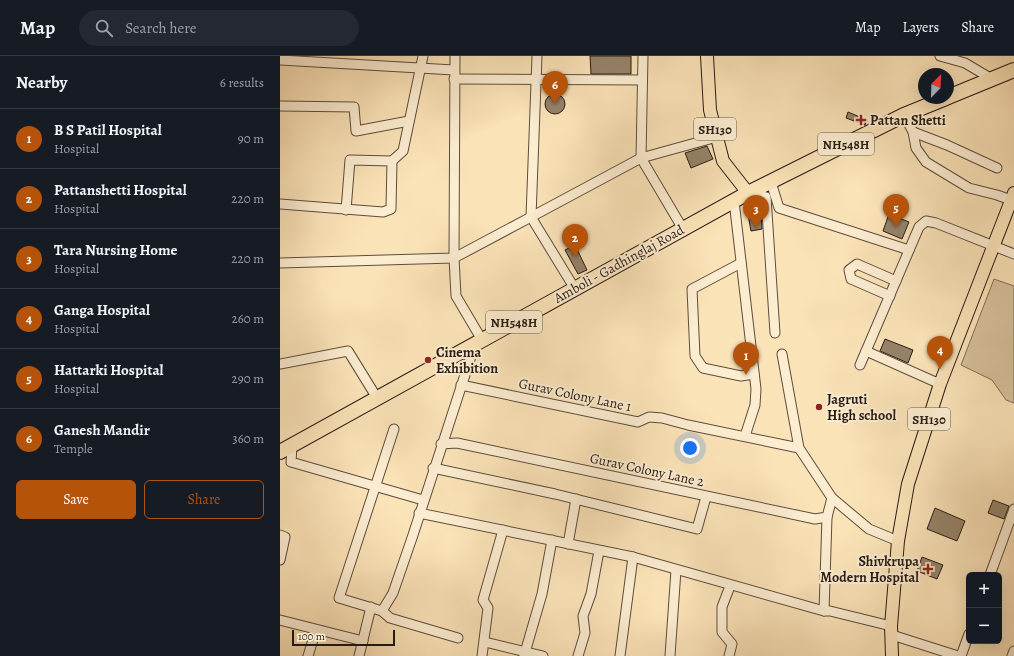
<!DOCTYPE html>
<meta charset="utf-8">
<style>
:root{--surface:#171b24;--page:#242831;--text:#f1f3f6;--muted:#9ea1a6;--line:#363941;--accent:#b45309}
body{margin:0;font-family:Alegreya,serif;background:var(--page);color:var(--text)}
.controls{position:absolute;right:12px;bottom:12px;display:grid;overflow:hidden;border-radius:6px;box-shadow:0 4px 16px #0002}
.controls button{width:36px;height:36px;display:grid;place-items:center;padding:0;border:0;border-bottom:1px solid var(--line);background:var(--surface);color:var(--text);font:20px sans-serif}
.compass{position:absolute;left:638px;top:12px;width:36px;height:36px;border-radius:50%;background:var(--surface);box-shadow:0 4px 16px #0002;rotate:23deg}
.scale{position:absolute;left:12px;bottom:10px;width:103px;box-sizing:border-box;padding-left:4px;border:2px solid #271b14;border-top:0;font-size:11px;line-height:14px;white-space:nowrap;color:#271b14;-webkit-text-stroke:3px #fcedd1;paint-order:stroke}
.you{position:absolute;left:410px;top:392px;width:14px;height:14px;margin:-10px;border:3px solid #fff;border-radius:50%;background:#1a73e8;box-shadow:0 0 0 6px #1a73e833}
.badge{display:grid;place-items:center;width:26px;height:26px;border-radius:50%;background:var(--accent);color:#fff;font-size:13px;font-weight:700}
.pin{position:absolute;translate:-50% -33px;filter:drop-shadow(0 1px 2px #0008)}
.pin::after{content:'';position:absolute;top:21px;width:14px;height:12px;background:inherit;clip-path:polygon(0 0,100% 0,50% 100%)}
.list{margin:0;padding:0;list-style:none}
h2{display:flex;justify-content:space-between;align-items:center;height:52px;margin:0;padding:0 16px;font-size:17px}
h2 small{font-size:13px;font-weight:400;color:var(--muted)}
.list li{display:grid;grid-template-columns:26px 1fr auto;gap:12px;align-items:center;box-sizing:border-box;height:60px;padding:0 16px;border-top:1px solid var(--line)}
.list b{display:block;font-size:15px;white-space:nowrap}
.list p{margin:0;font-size:13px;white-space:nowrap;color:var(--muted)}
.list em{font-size:13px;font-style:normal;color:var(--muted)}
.actions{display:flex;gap:8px;padding:12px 16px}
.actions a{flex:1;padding:9px 0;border:1px solid var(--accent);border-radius:6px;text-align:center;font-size:14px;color:var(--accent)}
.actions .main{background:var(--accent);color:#fff}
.icon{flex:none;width:22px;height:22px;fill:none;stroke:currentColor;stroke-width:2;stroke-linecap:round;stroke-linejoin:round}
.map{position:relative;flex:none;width:734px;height:600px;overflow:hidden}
header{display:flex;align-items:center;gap:24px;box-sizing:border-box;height:56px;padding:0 20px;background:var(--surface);border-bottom:1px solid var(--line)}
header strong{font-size:19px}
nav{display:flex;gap:22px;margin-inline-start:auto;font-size:14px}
.search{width:280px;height:36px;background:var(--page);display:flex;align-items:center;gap:10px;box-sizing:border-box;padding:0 14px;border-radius:22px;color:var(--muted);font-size:15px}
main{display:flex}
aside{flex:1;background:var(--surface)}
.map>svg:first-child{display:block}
</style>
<header>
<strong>Map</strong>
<div class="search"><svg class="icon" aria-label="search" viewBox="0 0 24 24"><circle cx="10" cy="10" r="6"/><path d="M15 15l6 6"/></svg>Search here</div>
<nav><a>Map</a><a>Layers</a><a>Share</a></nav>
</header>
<main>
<aside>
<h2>Nearby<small>6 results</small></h2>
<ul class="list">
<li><span class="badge">1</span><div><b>B S Patil Hospital</b><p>Hospital</p></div><em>90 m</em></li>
<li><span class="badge">2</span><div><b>Pattanshetti Hospital</b><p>Hospital</p></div><em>220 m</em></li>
<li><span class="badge">3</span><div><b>Tara Nursing Home</b><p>Hospital</p></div><em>220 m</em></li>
<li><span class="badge">4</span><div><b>Ganga Hospital</b><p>Hospital</p></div><em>260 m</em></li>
<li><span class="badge">5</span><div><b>Hattarki Hospital</b><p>Hospital</p></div><em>290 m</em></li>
<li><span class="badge">6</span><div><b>Ganesh Mandir</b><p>Temple</p></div><em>360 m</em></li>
</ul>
<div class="actions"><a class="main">Save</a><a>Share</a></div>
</aside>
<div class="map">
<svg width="734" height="600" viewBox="0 0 734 600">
<rect width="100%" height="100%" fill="#fbe3b8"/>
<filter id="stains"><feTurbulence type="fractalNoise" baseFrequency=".005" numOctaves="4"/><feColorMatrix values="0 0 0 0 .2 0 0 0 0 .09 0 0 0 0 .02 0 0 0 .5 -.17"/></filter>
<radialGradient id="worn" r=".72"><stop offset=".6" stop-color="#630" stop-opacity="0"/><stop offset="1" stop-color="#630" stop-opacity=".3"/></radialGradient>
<polygon fill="#d7c19c" stroke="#7f6e58" points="714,223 734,230 734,347 726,344 712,324 681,309"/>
<g fill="#958369" stroke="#271b14">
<polygon points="310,0 351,0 351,18 311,18"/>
<circle cx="275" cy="48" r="10"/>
<polygon points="568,56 587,64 585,69 566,62"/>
<polygon points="427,90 433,103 411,112 405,97"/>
<polygon points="481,157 482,173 471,175 468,158"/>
<polygon points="609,158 629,166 622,183 603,175"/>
<polygon points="295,189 307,214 298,218 285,194"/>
<polygon points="605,283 633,294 628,307 600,295"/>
<polygon points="713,444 729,450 724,463 708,457"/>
<polygon points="655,452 685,465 677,485 647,473"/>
<polygon points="642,501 663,509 657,523 637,515"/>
</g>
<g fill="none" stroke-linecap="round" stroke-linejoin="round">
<defs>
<g id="minor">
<polyline points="175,0 174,202 176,240 202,284"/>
<polyline points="363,0 361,102 403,173"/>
<polyline points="660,0 685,7 712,23"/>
<polyline points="0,4 174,14"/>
<polyline points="174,23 362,24"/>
<polyline points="0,50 74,51 76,75 129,65"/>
<polyline points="624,59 633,76 636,92 646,106 689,132 717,139 731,144"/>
<polyline points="633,76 667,89 717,112"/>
<polyline points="491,126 499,152 629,194"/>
<polyline points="468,137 486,141 495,277"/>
<polyline points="454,145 476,333 475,349 465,380"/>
<polyline points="0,148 103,156 111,153 112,105 123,95 143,0"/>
<polyline points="66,154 70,104 112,105"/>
<polyline points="251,161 361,102 437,81"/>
<polyline points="251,161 257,0"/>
<polyline points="0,207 174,202 251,161 295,233"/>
<polyline points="461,207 412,233 415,300 423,312 461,320 474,318"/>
<polyline points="610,240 571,223 569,214 577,208 616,225"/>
<polyline points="586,295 660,328"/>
<polyline points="502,298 519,392 552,442 589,473 618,485"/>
<polyline points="0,308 68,295 97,342"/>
<polyline points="580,309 639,171 646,165 656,167 734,198"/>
<polyline points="181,329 358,366 369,361 382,362 408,369 519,392"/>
<polyline points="114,373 59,542 102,555 113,537 133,479 195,288"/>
<polyline points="161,388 177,387 535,463 547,461 552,442"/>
<polyline points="12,390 11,406 143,444"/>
<polyline points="153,412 275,438 417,473 426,441"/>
<polyline points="139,457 353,501 544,555 550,555 611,570"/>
<polyline points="0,479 5,481 0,504"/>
<polyline points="288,488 296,443"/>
<polyline points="710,519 734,453"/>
<polyline points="102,555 110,562 178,582"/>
<polyline points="544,555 547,461"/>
<polyline points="0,564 83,585"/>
<polyline points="612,579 678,600"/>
<polyline points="205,586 263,600"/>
<polyline points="28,600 36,574"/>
<polyline points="79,600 91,551"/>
<polyline points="202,600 208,552 203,544 223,474"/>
<polyline points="244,600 262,538 272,484"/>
<polyline points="298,600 305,577 303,560 311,538 319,495"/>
<polyline points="340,600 353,501"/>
<polyline points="390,600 396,514"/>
<polyline points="449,600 452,588 442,576 442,551 450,530"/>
<polyline points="681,600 689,578"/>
<polyline points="732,600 734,595"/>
</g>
<g id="major">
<polyline points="427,0 430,54 443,105 468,137"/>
<polyline points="612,600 611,570 618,485 628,428 660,328 734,137"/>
</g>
<g id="highway">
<polyline points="668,41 734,14"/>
<polyline points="0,396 468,137 624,59 666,42"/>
</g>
</defs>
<use href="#minor" stroke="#5c4d3d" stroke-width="11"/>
<use href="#major" stroke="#271b14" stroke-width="14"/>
<use href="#highway" stroke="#271b14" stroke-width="16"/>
<use href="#minor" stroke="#fcedd1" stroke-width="9"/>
<use href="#major" stroke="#fbe3b8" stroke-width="12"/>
<use href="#highway" stroke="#fbe3b8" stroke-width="14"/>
</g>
<g fill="#8f2418" stroke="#fcedd1" stroke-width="1.5">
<path d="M579 58h4v4h4v4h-4v4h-4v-4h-4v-4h4z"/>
<circle cx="148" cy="304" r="4"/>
<circle cx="539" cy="351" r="4"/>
<path d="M646 507h4v4h4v4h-4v4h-4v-4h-4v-4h4z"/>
</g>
<g text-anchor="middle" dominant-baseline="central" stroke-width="4" stroke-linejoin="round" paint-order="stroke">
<g fill="#fcedd1" stroke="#675a4d" stroke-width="1">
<rect x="414" y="62" width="42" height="22" rx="3"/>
<rect x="538" y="77" width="56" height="22" rx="3"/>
<rect x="206" y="255" width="56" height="22" rx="3"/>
<rect x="628" y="352" width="42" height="22" rx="3"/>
</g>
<g font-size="13" font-weight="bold" fill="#271b14">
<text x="435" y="73">SH130</text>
<text x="566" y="88">NH548H</text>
<text x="234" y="266">NH548H</text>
<text x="649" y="363">SH130</text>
</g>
<g font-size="14" font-weight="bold" fill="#271b14" stroke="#fcedd1" text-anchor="start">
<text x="590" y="64">Pattan Shetti</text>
<text x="156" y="296">Cinema<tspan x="156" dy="16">Exhibition</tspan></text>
<text x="547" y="343">Jagruti<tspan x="547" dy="16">High school</tspan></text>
<text x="639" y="505" text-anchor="end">Shivkrupa<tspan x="639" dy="16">Modern Hospital</tspan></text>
</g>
<g font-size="14" fill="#271b14" stroke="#fcedd1">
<text transform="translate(339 208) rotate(-29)">Amboli - Gadhinglaj Road</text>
<text transform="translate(295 339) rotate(12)">Gurav Colony Lane 1</text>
<text transform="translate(367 414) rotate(12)">Gurav Colony Lane 2</text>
</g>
</g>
<rect width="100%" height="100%" filter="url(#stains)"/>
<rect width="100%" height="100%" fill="url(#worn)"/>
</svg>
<div class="controls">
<button>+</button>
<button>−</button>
</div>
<svg class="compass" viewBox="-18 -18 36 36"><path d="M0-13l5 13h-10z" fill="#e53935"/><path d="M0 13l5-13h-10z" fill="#9ea1a6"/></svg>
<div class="scale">100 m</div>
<div class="you"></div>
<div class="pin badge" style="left:466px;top:319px">1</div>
<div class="pin badge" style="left:295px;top:201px">2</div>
<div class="pin badge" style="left:476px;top:172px">3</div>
<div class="pin badge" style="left:660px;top:313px">4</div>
<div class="pin badge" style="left:616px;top:171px">5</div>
<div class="pin badge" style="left:275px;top:48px">6</div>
</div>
</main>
